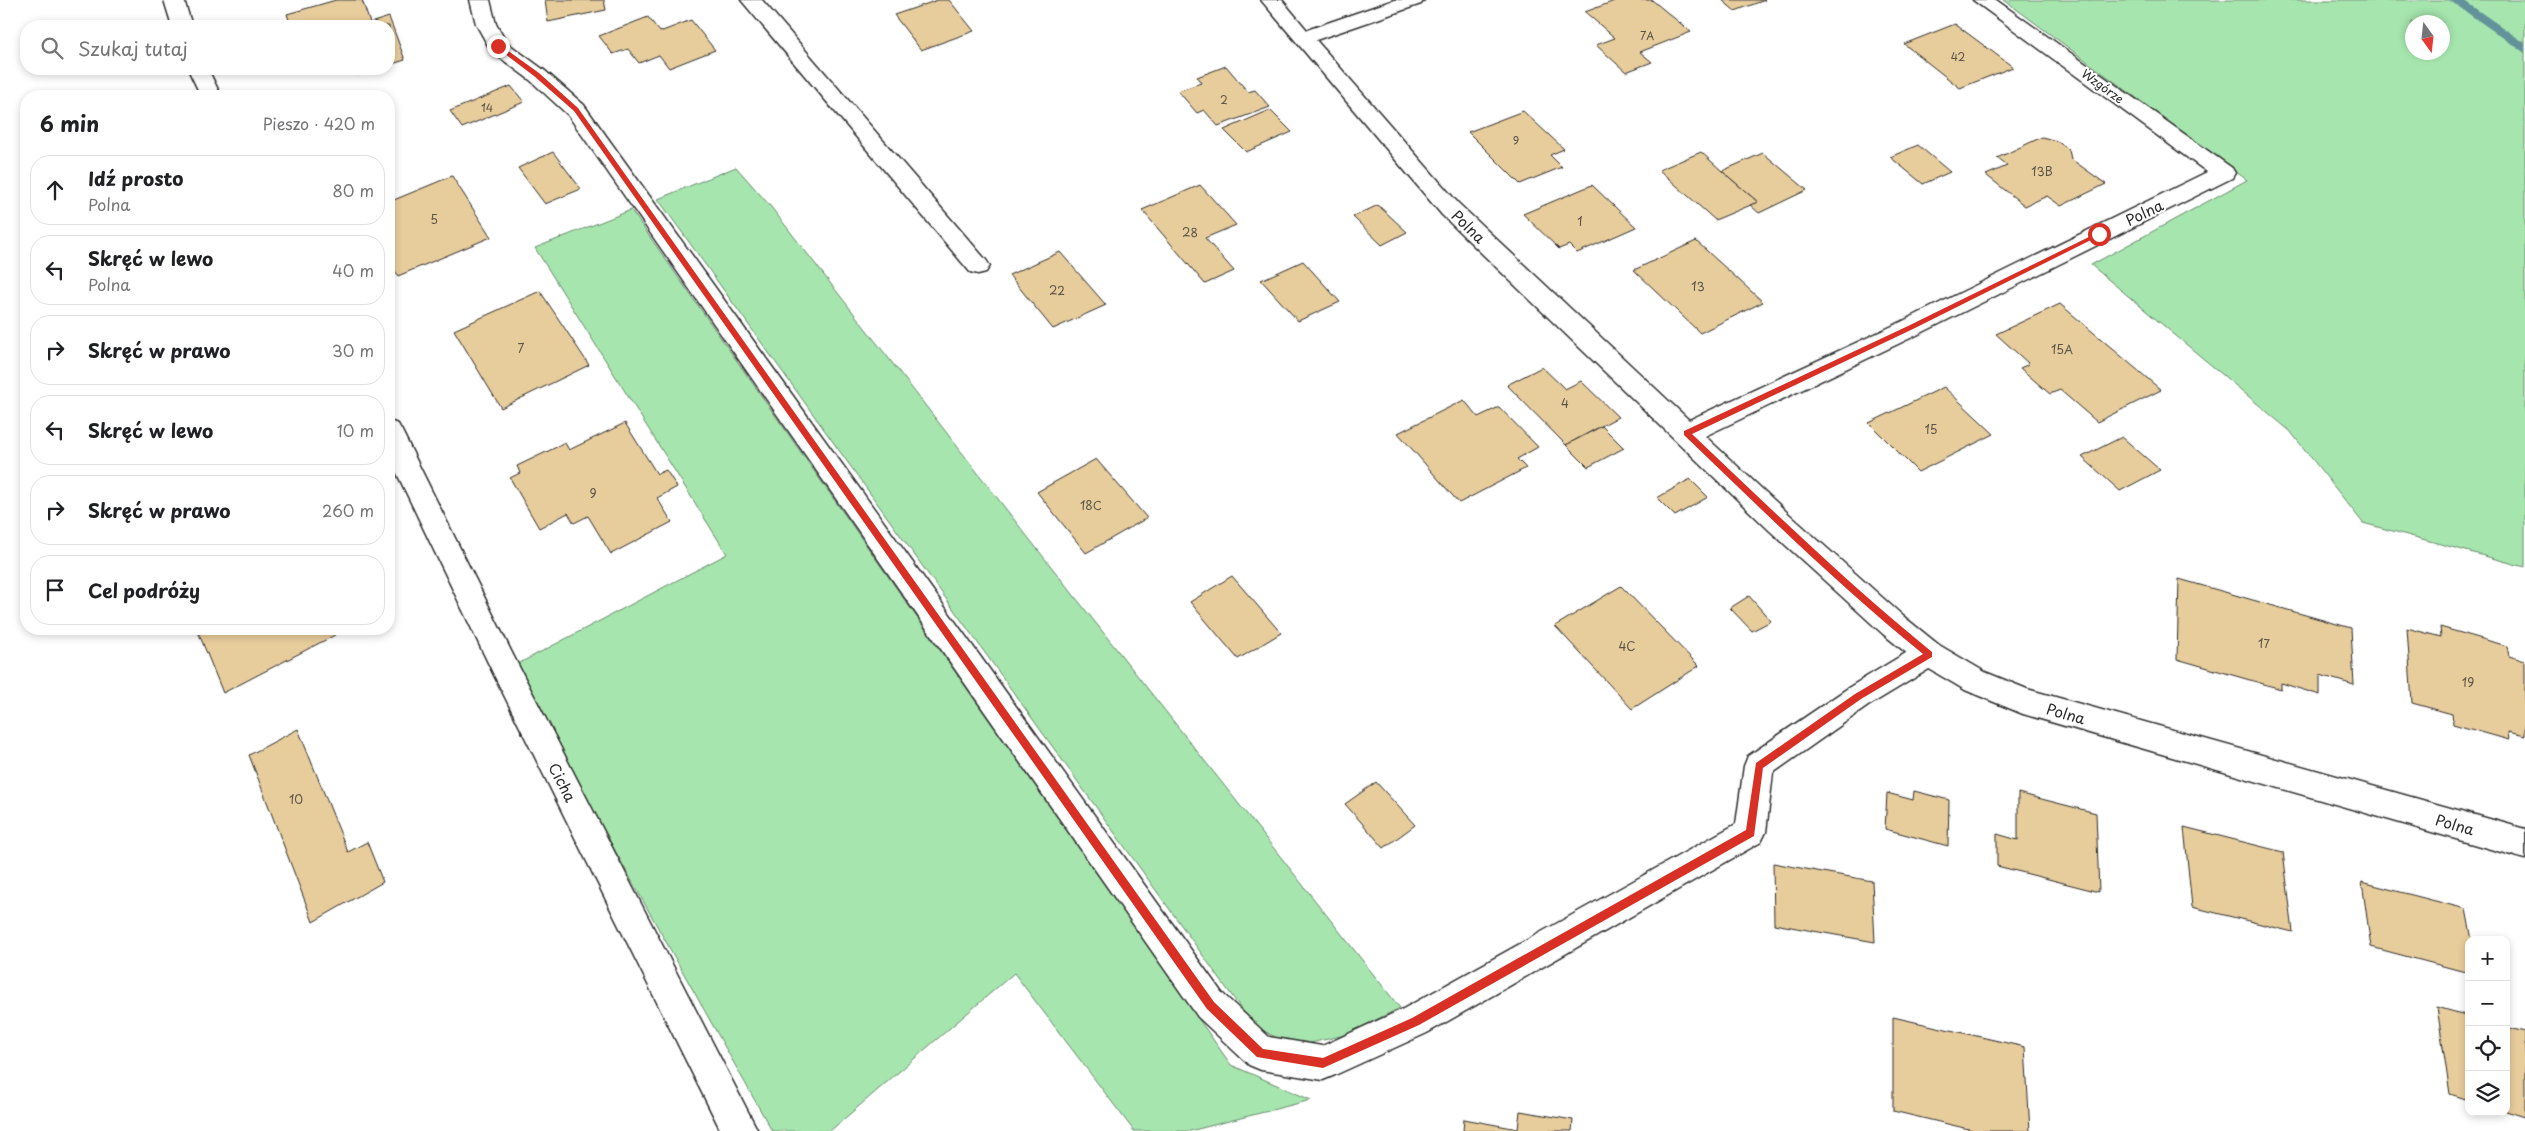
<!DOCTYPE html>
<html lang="pl">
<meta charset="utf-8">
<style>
:root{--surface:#fff;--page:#f6f6f6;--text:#202124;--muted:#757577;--line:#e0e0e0}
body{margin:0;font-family:"Playpen Sans",sans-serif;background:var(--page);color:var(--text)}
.controls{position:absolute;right:15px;bottom:15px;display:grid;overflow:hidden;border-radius:10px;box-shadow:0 2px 8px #0003}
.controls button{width:45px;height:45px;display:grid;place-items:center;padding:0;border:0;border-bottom:1px solid var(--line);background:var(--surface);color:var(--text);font:25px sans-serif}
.compass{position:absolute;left:2405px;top:15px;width:45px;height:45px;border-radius:50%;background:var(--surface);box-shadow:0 2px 8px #0003;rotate:165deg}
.stop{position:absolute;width:15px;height:15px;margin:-11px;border:4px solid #d93025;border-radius:50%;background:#fff}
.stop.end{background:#d93025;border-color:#fff;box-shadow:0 1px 5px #0008}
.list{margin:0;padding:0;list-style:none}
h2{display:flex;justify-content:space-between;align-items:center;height:65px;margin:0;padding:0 20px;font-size:21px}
h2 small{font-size:16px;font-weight:400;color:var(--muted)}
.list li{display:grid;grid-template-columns:32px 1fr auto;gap:15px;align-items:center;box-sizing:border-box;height:70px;margin:0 10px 10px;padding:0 10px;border:1px solid var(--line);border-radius:20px}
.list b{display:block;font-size:19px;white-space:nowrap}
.list p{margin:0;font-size:16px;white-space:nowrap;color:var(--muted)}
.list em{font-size:16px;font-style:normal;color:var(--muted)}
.icon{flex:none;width:28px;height:28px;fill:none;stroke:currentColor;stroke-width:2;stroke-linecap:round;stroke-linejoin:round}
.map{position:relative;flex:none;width:2525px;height:1131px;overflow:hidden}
.search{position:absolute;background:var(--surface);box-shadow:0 2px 8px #0003;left:20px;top:20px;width:375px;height:55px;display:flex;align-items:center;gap:12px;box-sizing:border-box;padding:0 18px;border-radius:20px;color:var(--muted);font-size:19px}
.panel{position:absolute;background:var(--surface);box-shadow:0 2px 8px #0003;left:20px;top:90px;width:375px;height:545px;border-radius:20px}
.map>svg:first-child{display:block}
</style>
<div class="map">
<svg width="2525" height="1131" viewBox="0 0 2525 1131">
<rect width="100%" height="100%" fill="#fff"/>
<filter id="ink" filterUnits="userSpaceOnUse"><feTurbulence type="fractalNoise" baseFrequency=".02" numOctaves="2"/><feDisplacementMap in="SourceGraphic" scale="10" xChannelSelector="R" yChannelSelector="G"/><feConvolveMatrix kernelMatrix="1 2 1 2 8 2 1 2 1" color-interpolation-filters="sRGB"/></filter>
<g filter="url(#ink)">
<g fill="#a6e6ae" stroke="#68886c" fill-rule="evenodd">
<path d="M2004 0H2525V567L2363 523 2290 431 2091 265 2247 180ZM2412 22H2442V52H2412Z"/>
<polygon points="736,167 771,207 1023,531 1400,1008 1345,1035 1293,1047 1253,1025 658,199"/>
<polygon points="631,210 1231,1065 1311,1100 1190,1131 1134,1131 1014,973 830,1131 772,1131 512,667 727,554 535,248"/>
</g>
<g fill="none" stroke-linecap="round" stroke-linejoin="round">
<polygon fill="#63939a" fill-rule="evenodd" points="2449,0 2463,0 2525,43 2525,53"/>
</g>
<g fill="#e8cd9c" stroke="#2b2b2b">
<polygon points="336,0 362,0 370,23 389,17 405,60 389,65 389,26 291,26 287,14"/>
<polygon points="545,0 604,0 606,10 548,22"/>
<polygon points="938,0 949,0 974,31 921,50 894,15"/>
<polygon points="1617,0 1652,0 1691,32 1640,52 1652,62 1626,72 1596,45 1615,38 1585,12"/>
<polygon points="1722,0 1765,0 1735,11"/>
<polygon points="648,17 660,32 691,20 715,50 669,68 659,55 639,63 628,49 613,54 599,36"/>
<polygon points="1955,24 2013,67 1960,88 1904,44"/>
<polygon points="1226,66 1248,92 1255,90 1270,107 1218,126 1204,110 1197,113 1178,91 1201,83 1197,77"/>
<polygon points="356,69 377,69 358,75"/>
<polygon points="511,86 524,102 462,128 450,111"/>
<polygon points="1270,110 1292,132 1246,152 1224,130"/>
<polygon points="1523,111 1564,149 1550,155 1562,167 1520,184 1468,132"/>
<polygon points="2042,137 2057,141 2069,150 2071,159 2106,184 2061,206 2047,196 2025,206 1986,175 2007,166 1997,158"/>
<polygon points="1918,145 1950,172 1923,184 1890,157"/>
<polygon points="553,152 581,189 545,204 518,168"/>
<polygon points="1701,152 1722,171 1758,202 1715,220 1659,170"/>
<polygon points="1763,153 1807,190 1759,213 1750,205 1758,202 1722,171"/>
<polygon points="452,176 491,237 398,276 389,260 389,202"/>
<polygon points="1200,185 1236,225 1205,238 1234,271 1205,284 1142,210"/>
<polygon points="1592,185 1636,227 1577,253 1569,245 1559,249 1523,214"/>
<polygon points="1378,205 1407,232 1382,245 1353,217"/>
<polygon points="1696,241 1763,302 1700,333 1634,270"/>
<polygon points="1060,252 1106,305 1053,329 1009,275"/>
<polygon points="1303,261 1340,302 1298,321 1261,280"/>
<polygon points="540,291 589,365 501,408 454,330"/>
<polygon points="2060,304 2161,390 2097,422 2060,390 2050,394 2020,368 2029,364 1996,334"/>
<polygon points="1542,367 1565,389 1581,381 1618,417 1566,445 1507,385"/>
<polygon points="1944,387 1994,434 1918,472 1869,423"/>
<polygon points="1464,400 1478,417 1499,407 1538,447 1517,459 1526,468 1459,503 1398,433"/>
<polygon points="625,423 657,474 666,470 677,487 657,498 672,522 611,554 588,516 574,523 568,513 539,528 510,478 520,473 517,466 565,443 569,450"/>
<polygon points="1602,426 1624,448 1588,467 1566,445"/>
<polygon points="2122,437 2160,470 2120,491 2082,457"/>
<polygon points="1096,459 1147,518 1086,553 1037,492"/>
<polygon points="1690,479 1708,497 1675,516 1657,498"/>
<polygon points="1232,576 1281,633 1238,659 1190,602"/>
<polygon points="2179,579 2351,628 2354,685 2320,675 2320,695 2281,683 2281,689 2177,659"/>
<polygon points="1621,586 1699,666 1632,709 1555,626"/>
<polygon points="1749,596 1771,621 1752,631 1730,608"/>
<polygon points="2440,627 2507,646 2509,656 2525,661 2525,736 2508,732 2509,740 2453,724 2452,714 2412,703 2407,628 2441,637"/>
<polygon points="197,629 332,629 335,635 223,693"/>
<polygon points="298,729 348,852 367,842 383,882 313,922 249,755"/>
<polygon points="1376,782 1415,825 1384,848 1345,804"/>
<polygon points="1914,791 1949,800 1948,846 1885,829 1887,793 1913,800"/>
<polygon points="2018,793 2096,813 2099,892 1997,866 1997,834 2018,840"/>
<polygon points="2184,827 2283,852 2293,932 2192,907"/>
<polygon points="1773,863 1872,881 1875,942 1774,924"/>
<polygon points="2362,882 2466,909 2472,940 2469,940 2469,973 2371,947"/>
<polygon points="2437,1007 2469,1016 2469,1100 2450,1094"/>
<polygon points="1893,1017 2025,1047 2030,1131 1977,1131 1893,1111"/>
<polygon points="2506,1027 2525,1032 2525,1117 2506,1111"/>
<polygon points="1520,1111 1573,1120 1572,1131 1463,1131 1464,1119 1518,1129"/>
</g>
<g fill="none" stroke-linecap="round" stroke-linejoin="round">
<defs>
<g id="lane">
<polygon points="470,0 490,0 496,24 506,42 544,70 584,105 1222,993 1269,1037 1322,1046 1403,1009 1736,824 1744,766 1748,756 1848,688 1919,645 1929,642 1939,645 1943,654 1939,663 1868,706 1773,773 1766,832 1761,842 1427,1033 1335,1075 1323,1080 1261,1070 1249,1065 1198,1017 568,115 530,80 491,51 476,24"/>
<polygon points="741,0 762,0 986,260 990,266 986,272 978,274 970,272"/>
</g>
<g id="street">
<polygon points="164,0 184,0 192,26 172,26"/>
<polygon points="1261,0 1282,0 1307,30 1394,0 1424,0 1421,4 1316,40 1458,203 1689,420 1901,322 2207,172 1973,0 1996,0 2232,168 2235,173 2232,178 1919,334 1705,436 1790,515 1903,616 1939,645 1985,672 2027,689 2525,829 2525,859 2023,714 1965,690 1919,663 1883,634 1770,531 1442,215"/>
<polygon points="188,69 208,69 221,96 201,96"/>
<polygon points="389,421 398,424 402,431 513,655 758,1131 721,1131 493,673 389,457"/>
</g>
</defs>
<use href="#lane" stroke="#2b2b2b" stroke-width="3"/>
<use href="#street" stroke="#2b2b2b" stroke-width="3"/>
<use href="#lane" fill="#fff" fill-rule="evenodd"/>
<use href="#street" fill="#fff" fill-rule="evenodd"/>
</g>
</g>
<path fill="#d93025" d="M496 45H500L539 73 578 108 1214 1002 1263 1049 1323 1058 1412 1018 1746 830 1756 763 1855 694 1923 654C1839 586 1762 510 1684 435V431L1908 326 2097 233 2103 234 1913 329 1692 434C1770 508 1848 584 1932 652V657L1861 699 1763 768 1754 836 1419 1025 1323 1068 1257 1057 1207 1009 574 111 534 76 496 47Z"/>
<g text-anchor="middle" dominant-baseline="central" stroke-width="4" stroke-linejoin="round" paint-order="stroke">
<g font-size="11" fill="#5a5447">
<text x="1647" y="35">7A</text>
<text x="1958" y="56">42</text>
<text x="1224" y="99">2</text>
<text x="487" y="107">14</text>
<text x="1516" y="140">9</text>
</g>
<g font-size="12" fill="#2b2b2b" stroke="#fff">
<text transform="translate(2103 86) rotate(36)">Wzgórze</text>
</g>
<g font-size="12" fill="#5a5447">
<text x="2042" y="171">13B</text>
<text x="434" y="219">5</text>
<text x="1580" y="221">1</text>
<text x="1190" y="232">28</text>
<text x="1698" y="286">13</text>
<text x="1057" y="290">22</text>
<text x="521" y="348">7</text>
<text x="2062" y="349">15A</text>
<text x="1565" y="403">4</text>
<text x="1931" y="429">15</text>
<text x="593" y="493">9</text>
<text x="1091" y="505">18C</text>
<text x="2264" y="643">17</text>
<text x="1627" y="646">4C</text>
<text x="2468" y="682">19</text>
<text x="296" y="799">10</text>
</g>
<g font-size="15" fill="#2b2b2b" stroke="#fff">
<text transform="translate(2144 212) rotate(-26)">Polna</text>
<text transform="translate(1469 226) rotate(44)">Polna</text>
<text transform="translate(2066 713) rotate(16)">Polna</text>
<text transform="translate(563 782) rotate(63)">Cicha</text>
<text transform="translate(2455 824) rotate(16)">Polna</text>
</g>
</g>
</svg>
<div class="controls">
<button>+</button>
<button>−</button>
<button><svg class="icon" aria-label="locate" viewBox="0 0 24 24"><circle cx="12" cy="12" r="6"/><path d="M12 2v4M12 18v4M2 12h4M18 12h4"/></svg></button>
<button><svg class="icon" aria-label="layers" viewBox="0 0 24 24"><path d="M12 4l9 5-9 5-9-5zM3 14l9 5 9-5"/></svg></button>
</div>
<svg class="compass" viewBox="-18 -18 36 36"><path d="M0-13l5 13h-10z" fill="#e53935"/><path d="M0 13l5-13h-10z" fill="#757577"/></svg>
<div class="stop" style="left:2099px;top:234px"></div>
<div class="stop end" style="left:498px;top:46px"></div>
<div class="search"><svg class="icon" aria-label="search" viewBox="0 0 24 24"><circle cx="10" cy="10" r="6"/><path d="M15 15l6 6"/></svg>Szukaj tutaj</div>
<section class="panel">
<h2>6 min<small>Pieszo · 420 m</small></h2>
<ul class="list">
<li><svg class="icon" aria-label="ahead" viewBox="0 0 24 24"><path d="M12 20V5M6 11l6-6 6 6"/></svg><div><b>Idź prosto</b><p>Polna</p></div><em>80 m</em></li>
<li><svg class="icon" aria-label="left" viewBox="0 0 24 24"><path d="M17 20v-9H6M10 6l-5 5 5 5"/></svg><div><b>Skręć w lewo</b><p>Polna</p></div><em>40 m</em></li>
<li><svg class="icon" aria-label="right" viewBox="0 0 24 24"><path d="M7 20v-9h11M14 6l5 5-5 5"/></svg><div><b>Skręć w prawo</b></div><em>30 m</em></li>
<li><svg class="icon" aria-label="left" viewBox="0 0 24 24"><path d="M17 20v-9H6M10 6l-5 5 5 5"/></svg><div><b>Skręć w lewo</b></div><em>10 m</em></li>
<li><svg class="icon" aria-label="right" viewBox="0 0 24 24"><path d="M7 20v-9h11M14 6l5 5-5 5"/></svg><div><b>Skręć w prawo</b></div><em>260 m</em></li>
<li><svg class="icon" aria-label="arrive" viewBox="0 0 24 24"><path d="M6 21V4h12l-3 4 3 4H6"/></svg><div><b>Cel podróży</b></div></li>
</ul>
</section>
</div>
